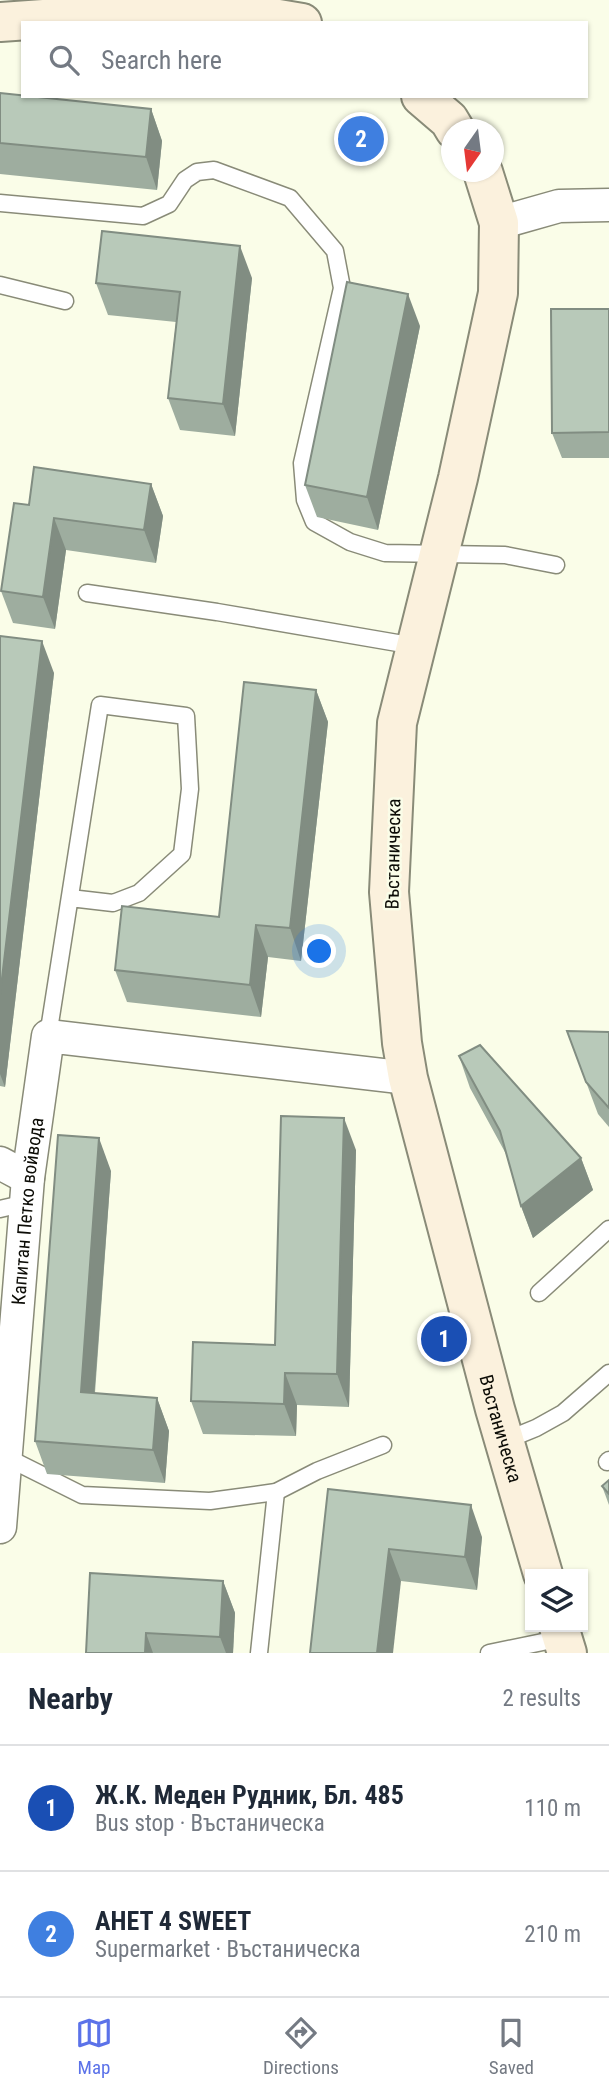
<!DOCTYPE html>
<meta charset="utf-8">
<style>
:root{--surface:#fff;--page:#f2f2f3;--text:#1f2937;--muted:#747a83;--line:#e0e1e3;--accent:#5b72e9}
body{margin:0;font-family:"Roboto Condensed",sans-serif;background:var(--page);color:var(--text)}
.controls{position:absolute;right:21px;bottom:21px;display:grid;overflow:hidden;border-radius:0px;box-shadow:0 2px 5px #0004}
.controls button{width:63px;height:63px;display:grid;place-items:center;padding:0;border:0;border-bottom:2px solid var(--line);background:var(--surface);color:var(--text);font:35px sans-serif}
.compass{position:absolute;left:441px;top:119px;width:63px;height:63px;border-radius:50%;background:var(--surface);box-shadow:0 2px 5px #0004;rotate:194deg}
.you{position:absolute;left:320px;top:952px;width:24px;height:24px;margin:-18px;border:5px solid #fff;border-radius:50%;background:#1a73e8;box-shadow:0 0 0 10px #1a73e833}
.badge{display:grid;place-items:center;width:46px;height:46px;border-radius:50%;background:var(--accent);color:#fff;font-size:23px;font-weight:700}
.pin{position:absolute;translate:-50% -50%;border:4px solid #fff;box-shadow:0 2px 7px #0006}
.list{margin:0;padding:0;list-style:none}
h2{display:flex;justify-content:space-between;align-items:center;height:91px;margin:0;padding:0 28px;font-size:30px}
h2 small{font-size:23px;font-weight:400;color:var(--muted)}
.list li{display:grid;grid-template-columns:46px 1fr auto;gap:21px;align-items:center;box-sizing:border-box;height:126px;padding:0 28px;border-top:2px solid var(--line)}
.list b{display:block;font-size:26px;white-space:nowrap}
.list p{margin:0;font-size:23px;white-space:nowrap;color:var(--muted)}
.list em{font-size:23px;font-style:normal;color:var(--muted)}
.icon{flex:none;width:38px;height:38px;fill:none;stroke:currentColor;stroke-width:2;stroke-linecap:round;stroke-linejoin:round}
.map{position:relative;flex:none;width:609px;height:1653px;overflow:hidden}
.search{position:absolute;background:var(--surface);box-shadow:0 2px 5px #0004;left:21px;right:21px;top:21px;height:77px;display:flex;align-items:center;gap:18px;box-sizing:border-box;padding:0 24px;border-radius:0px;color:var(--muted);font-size:26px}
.sheet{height:343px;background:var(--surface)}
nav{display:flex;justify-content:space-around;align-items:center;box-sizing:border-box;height:98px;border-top:2px solid var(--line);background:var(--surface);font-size:19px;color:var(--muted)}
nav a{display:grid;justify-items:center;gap:4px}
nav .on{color:var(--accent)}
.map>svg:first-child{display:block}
</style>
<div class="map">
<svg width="609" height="1653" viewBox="0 0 609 1653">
<rect width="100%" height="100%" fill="#fafde8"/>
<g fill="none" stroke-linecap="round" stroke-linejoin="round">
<defs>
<g id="lane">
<polyline points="0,203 143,216 169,204 185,180 197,172 214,170 290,198 335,251 342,288 302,463 305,500 314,522 350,542 385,553 505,555 556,565"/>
<polyline points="0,285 65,301"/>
<polyline points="87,593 217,612 415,646"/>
<polyline points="48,1036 100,705 186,716 190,789 182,854 139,893 113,903 70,898"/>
<polyline points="0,1209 26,1203"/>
<polyline points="539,1293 609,1229"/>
<polyline points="504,1441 536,1428 563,1413 609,1373"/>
<polyline points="6,1457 82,1495 210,1501 276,1492 317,1471 383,1445"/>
<polyline points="607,1462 609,1460"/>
<polyline points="259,1653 276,1492"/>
<polyline points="489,1653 562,1638"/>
</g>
<g id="street">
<polyline points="499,223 559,206 609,205"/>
<polyline points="0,1163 28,1178"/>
<path id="s1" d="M0 1527 28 1178 48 1036 408 1078"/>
</g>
<g id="secondary">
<polyline points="0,22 187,9 243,13 302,23"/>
<polyline points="421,96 449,120 455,130"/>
<path id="s2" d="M483 172 499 223 498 293 458 478 397 723 389 892 402 1043 408 1078 495 1409 543 1574"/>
<polyline points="559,1627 567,1653"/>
</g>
</defs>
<use href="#lane" stroke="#898b78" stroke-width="19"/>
<use href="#street" stroke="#898b78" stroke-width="35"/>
<use href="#secondary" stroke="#898b78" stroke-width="42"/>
<use href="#lane" stroke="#fff" stroke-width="16"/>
<use href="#street" stroke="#fff" stroke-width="32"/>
<use href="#secondary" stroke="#fbf1dd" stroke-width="38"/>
</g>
<g fill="#9ead9f">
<polygon points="0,93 151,109 162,141 157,190 0,174"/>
<polygon points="252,278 235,436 180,430 168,398 176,322 108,315 96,283"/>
<polygon points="609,309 609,458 562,458 552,433"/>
<polygon points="420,326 378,530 317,517 305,485"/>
<polygon points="151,484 163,516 156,563 66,550 55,629 13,623 1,591 29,505"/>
<polygon points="0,636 54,673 5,1087 0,1086"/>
<polygon points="316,690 328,722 301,961 268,957 261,1017 127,1002 115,970 219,917"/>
<polygon points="567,1031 609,1032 609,1127 598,1114"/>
<polygon points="459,1056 581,1158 593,1190 533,1238 521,1206 506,1154 470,1088"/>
<polygon points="356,1150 349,1407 297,1405 296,1436 203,1434 191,1401 275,1345"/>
<polygon points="111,1171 95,1393 157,1398 169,1431 165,1483 47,1474 35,1441"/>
<polygon points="609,1480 609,1505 602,1486"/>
<polygon points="328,1489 482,1537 477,1590 401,1581"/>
<polygon points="223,1581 235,1613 233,1653 86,1653"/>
</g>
<g fill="#818d82">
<polygon points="151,109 162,141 157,190 146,157"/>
<polygon points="240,246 252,278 235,436 223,404"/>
<polygon points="408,294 420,326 378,530 367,497"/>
<polygon points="151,484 163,516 156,563 144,530"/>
<polygon points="54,518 66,550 55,629 43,597"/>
<polygon points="42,641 54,673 5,1087 0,1074 0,995"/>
<polygon points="316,690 328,722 301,961 290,928"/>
<polygon points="256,925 268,957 261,1017 250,985"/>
<polygon points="344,1118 356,1150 349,1407 337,1374"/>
<polygon points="99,1138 111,1171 92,1425 81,1392"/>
<polygon points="581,1158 593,1190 533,1238 521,1206"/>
<polygon points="285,1373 297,1405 296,1436 284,1404"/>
<polygon points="157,1398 169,1431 165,1483 153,1450"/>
<polygon points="471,1505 482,1537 477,1590 465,1557"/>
<polygon points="389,1549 401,1581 393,1653 377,1653"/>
<polygon points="223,1581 235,1613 233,1653 226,1653 220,1637"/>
<polygon points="146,1633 153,1653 145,1653"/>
</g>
<g fill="#b8c9b9" stroke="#818d82" stroke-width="2">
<polygon points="0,93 151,109 146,157 0,143"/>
<polygon points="102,231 240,246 223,404 168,398 180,292 96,283"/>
<polygon points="347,282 408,294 367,497 305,485"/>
<polygon points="551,309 609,309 609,432 552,433"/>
<polygon points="34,467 151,484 144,530 54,518 43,597 1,591 14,503 29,505"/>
<polygon points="0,636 42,641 0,995"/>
<polygon points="244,682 316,690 290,928 256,925 250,985 115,970 122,906 219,917"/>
<polygon points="567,1031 609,1032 609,1108 586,1082"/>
<polygon points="480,1045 581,1158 521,1206 500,1131 459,1056"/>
<polygon points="281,1116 344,1118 337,1374 285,1373 284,1404 191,1401 193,1342 275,1345"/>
<polygon points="58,1135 99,1138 81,1392 157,1398 153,1450 35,1441"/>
<polygon points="609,1480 609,1494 602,1486"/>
<polygon points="328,1489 471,1505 465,1557 389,1549 377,1653 310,1653"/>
<polygon points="90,1573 223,1581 220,1637 146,1633 145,1653 86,1653"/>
</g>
<g text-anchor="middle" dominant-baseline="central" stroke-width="5" stroke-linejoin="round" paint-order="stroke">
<g font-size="19" fill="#0c0c06" stroke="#fafde8">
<text transform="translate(393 854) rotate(-89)">Въстаническа</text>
<text stroke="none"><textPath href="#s1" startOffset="317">Капитан Петко войвода</textPath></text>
<text stroke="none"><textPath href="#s2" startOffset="1284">Въстаническа</textPath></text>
</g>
</g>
</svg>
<div class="controls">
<button><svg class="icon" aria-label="layers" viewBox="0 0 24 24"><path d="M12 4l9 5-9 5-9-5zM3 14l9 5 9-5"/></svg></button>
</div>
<svg class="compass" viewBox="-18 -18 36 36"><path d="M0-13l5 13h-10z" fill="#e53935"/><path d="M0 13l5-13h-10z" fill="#747a83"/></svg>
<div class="you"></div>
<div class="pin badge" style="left:444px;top:1339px;background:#1a4fb4">1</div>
<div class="pin badge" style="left:361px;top:139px;background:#3f7fe0">2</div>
<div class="search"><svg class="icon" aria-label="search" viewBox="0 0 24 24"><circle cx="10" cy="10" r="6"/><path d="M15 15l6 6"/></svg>Search here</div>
</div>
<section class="sheet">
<h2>Nearby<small>2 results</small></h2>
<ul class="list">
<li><span class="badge" style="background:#1a4fb4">1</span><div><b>Ж.К. Меден Рудник, Бл. 485</b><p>Bus stop · Въстаническа</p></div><em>110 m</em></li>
<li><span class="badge" style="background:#3f7fe0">2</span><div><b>АНЕТ 4 SWEET</b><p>Supermarket · Въстаническа</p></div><em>210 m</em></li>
</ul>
</section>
<nav>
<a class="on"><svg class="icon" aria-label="map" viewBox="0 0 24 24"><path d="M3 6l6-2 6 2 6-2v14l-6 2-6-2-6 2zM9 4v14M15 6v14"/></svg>Map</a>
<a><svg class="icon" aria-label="directions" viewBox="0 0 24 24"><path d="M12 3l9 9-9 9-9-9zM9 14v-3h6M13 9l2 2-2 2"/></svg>Directions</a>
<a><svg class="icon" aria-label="saved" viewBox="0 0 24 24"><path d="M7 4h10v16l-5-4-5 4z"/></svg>Saved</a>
</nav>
